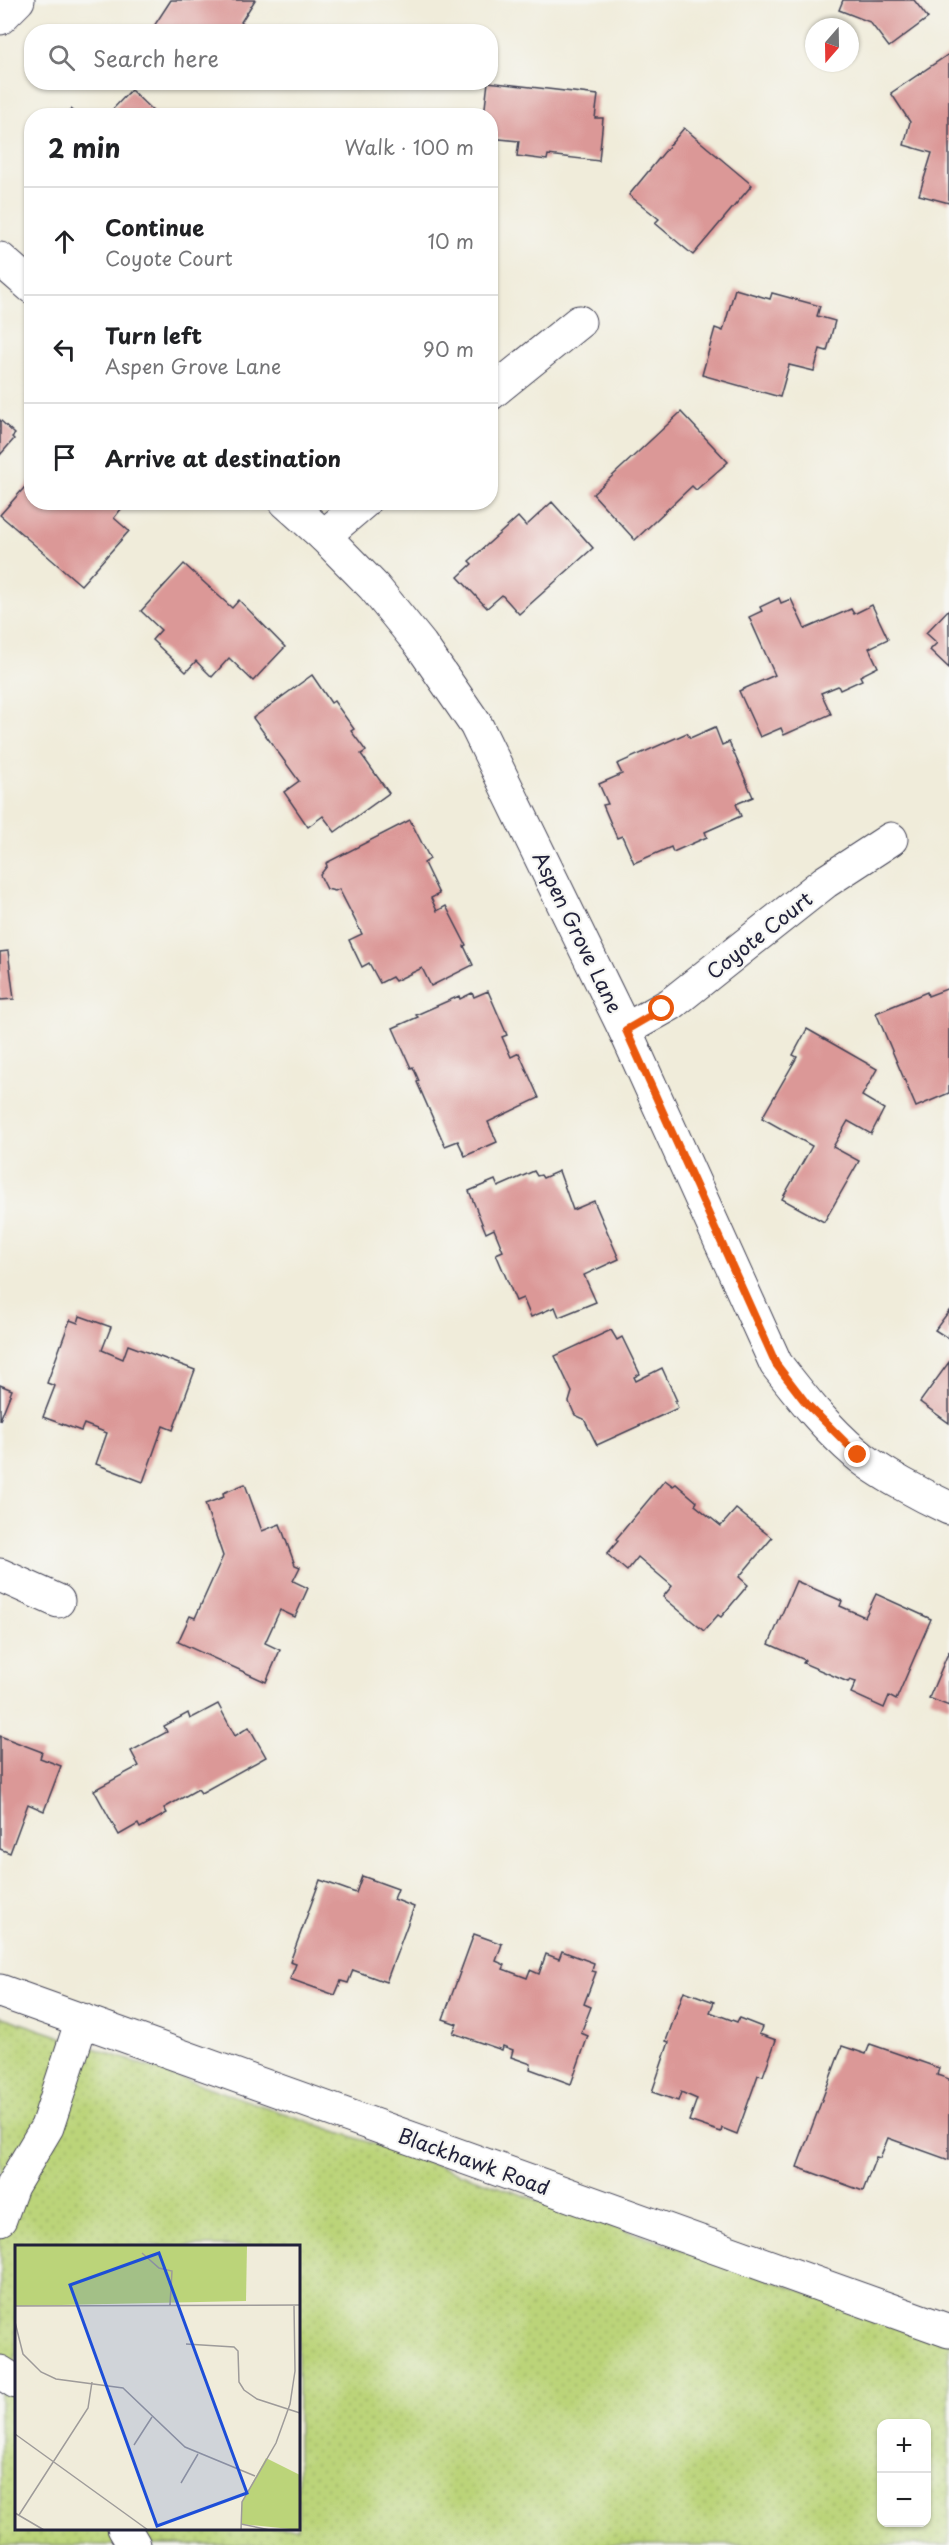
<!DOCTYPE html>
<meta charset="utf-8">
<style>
:root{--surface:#fff;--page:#f2f2f2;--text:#202124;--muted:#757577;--line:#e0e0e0}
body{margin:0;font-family:"Playpen Sans",sans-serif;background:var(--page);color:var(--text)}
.controls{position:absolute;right:18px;bottom:18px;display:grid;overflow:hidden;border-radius:12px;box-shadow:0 2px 4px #0004}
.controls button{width:54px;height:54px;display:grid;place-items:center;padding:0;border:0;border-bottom:2px solid var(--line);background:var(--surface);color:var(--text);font:30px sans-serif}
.compass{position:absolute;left:805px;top:18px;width:54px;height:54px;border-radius:50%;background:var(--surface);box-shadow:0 2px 4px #0004;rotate:200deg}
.stop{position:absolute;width:18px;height:18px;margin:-14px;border:4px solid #ea580c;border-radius:50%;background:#fff}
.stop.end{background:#ea580c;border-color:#fff;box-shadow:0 2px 6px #0008}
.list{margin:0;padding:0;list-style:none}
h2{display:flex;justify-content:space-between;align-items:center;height:78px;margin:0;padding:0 24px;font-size:26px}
h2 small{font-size:20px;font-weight:400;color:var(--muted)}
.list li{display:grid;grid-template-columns:39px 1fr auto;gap:18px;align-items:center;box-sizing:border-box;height:108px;padding:0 24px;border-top:2px solid var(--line)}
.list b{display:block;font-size:22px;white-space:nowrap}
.list p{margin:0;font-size:20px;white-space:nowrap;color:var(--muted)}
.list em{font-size:20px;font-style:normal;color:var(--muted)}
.icon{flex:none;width:33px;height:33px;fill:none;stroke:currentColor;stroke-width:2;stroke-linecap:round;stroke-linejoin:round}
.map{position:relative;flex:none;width:949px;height:2545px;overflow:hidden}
.search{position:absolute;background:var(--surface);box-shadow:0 2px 4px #0004;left:24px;top:24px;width:474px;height:66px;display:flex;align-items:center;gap:15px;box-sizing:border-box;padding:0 21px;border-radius:24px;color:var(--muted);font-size:22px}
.panel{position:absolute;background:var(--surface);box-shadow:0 2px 4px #0004;left:24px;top:108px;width:474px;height:402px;border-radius:24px}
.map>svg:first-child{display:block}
</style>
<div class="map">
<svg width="949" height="2545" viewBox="0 0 949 2545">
<defs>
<pattern id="grass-dots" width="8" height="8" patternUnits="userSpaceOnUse" patternTransform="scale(1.5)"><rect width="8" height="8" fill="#bbd479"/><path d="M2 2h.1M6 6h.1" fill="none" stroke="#a0b66a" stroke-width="1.8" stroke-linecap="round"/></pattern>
</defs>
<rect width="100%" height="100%" fill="#f6f6f2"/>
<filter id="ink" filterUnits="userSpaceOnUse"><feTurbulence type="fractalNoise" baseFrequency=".0167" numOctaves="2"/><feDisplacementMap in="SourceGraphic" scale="12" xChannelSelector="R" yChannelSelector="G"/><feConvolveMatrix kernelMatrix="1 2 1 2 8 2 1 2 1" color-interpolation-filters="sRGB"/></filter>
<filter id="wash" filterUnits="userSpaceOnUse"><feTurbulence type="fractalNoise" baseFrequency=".008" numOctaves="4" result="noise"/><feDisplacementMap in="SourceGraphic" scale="24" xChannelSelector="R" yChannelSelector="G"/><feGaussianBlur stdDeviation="1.35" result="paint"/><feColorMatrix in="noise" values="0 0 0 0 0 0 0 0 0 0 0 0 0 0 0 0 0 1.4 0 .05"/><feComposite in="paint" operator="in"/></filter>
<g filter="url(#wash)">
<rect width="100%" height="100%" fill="#f0ecda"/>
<path fill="url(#grass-dots)" stroke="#6e7b5a" stroke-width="1.5" fill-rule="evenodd" d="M0 2016 949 2341V2545H0ZM16 2246H298V2528H16ZM882 2424H926V2522H882Z"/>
<g id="blocks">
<g fill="#db9897">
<polygon points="171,0 255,0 241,22 245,24 240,32 161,32 154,26"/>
<polygon points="843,0 914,0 928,18 889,47 870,22 839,10"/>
<polygon points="949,54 949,203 919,195 932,153 904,145 910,122 891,93"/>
<polygon points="488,82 598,95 595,118 603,118 599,161 548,155 547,160 517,156 519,141 490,138 490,116 484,116"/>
<polygon points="131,90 158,116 116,116 111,111"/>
<polygon points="71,109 79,116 65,116"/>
<polygon points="684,128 752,185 693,255 655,223 659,219 629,195"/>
<polygon points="735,289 770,299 772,293 820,306 817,316 835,321 827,351 820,349 814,371 789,365 780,397 702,375 715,328 723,331"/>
<polygon points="681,412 728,462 696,490 692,486 635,540 593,494"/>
<polygon points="0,420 15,434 12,437 14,439 0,455"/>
<polygon points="32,479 32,502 113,502 121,509 114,518 129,531 81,585 0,515"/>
<polygon points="552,502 593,548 519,614 502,595 487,608 458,577 472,564 469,561 518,517 526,526"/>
<polygon points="184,564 232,608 239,600 285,647 253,681 229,658 212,677 196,661 186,672 152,640 161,630 141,611"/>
<polygon points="779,598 781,603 791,599 805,629 851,609 854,614 872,605 888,639 869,648 878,667 860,676 862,680 840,690 838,686 821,693 831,714 784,735 781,728 760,737 739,691 775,675 749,617 762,611 760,607"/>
<polygon points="949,609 949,668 930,650 937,643 926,633"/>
<polygon points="312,675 331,703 334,701 354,729 351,731 366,751 361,754 389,793 335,832 323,816 308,827 284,792 299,781 253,718"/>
<polygon points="715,727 722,745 729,742 753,797 736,804 741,816 705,832 707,837 673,852 671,847 634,863 622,836 617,838 603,805 608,804 599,784 622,774 617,764 687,733 690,738"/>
<polygon points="410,820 430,859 424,863 439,894 431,898 437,911 446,906 466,945 464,946 473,965 431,986 422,968 395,981 392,977 380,983 369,963 362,967 349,940 362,934 339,889 335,891 327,889 320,875 327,866 326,863"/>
<polygon points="8,951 14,999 0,1000 0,952"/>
<polygon points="949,988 949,1093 916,1107 876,1013 927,992 928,996"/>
<polygon points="488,991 507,1035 502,1037 511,1057 519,1053 539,1098 488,1122 497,1142 465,1156 458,1141 445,1146 417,1082 419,1081 413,1067 411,1068 393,1028 418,1017 416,1015 459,996 460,999 472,993 474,997"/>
<polygon points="807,1029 877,1069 862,1096 884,1109 871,1134 848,1121 833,1147 859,1161 824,1222 782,1199 812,1146 762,1118 797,1057 793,1055"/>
<polygon points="534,1171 537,1176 541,1175 543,1178 559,1171 573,1210 594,1201 619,1259 584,1275 596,1302 559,1317 555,1307 531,1317 523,1298 516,1301 496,1254 503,1251 494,1229 486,1233 469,1191 495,1180 498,1187"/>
<polygon points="949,1311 949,1339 935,1330"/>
<polygon points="80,1316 111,1327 102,1350 123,1359 128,1345 195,1370 173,1430 163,1426 143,1482 96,1464 107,1433 84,1424 81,1431 43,1417 55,1386 47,1383 70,1320 78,1323"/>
<polygon points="611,1330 617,1340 622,1337 640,1374 634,1377 636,1381 662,1368 677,1401 675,1401 678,1408 597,1445 584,1419 575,1415 569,1402 572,1392 555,1356"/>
<polygon points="949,1362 949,1423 920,1402"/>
<polygon points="0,1385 12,1390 0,1420"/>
<polygon points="665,1480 673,1486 676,1484 697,1502 695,1505 721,1526 736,1509 772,1538 739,1577 748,1585 721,1617 718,1615 704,1631 663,1597 672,1586 638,1557 627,1571 607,1554 618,1541 616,1539"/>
<polygon points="245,1484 262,1531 280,1524 295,1565 300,1567 293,1581 308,1588 295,1617 280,1610 265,1643 280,1650 266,1682 178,1642 190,1616 195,1618 223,1556 205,1504 224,1497 223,1493"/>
<polygon points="796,1581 842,1601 840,1606 865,1617 876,1594 931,1619 896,1700 889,1696 884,1708 851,1693 856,1682 850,1680 848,1682 803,1663 805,1660 769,1644"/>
<polygon points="949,1651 949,1706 929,1698"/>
<polygon points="218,1704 235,1736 249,1727 266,1757 201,1793 198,1789 164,1808 167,1813 140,1828 138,1824 119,1835 94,1790 139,1766 131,1751 167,1732 164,1726 188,1713 190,1719"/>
<polygon points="0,1736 42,1752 40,1758 61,1766 44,1811 28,1804 10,1853 0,1849"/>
<polygon points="362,1876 398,1889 394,1899 414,1907 386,1982 353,1970 348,1983 341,1981 335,1995 290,1979 296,1964 290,1962 320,1880 356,1893"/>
<polygon points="474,1934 502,1944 496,1961 505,1965 503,1969 527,1978 530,1970 539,1974 546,1954 559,1959 562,1951 594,1963 592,1971 596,1972 584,2004 591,2007 581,2033 588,2036 571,2084 530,2069 531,2064 511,2057 513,2050 503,2046 502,2050 453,2033 457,2024 443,2019"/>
<polygon points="684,1991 714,2002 710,2012 737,2022 739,2018 762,2027 759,2034 776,2040 763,2076 758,2075 737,2134 722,2128 721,2132 689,2121 697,2099 681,2092 678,2101 652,2092 669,2042 666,2041"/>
<polygon points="870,2044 939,2068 937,2075 949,2079 949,2160 888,2138 880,2158 876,2157 863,2191 797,2167 842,2046 866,2054"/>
</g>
</g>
</g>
<g filter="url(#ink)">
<use href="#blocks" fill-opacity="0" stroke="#414053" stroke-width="1.5"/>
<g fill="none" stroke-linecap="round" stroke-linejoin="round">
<defs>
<g id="minor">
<polyline points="0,18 18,0"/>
<polyline points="0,259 32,287"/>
<polyline points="490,394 579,322"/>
<path d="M286 502 324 536 374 587 421 645 476 725 625 1030 776 1364C801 1396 826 1428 857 1454 879 1473 923 1496 949 1508"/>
<polyline points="324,536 364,502"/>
<polyline points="625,1030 671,1004 825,882 891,839"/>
<polyline points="0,1575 58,1601"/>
<polyline points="0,1991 949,2331"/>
<polyline points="0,2219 12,2186 47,2127 82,2020"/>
<polyline points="0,2372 16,2382"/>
<polyline points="124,2528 134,2545"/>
</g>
</defs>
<use href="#minor" stroke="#414053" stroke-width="35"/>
<use href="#minor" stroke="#fff" stroke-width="33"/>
</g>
</g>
<g fill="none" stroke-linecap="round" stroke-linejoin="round" filter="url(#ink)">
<polyline stroke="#ea580c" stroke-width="8" points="662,1009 626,1030 776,1364 806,1403 858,1455"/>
</g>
<g text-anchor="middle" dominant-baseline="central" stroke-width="4.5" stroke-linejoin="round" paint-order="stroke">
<g font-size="20" fill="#22223b" stroke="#f6f6f2">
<text transform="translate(578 932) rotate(64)">Aspen Grove Lane</text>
<text transform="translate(759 935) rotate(-38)">Coyote Court</text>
<text transform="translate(474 2161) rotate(20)">Blackhawk Road</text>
</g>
</g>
<g transform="translate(15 2245)">
<rect width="285" height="285" fill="#f0ecda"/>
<path d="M0 0H232L231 56 0 61Z" fill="#bbd479"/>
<path d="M251 213 285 230V285L226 279 227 257Z" fill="#bbd479"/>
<path fill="none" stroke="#9e9b9a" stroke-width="1.5" d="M127 8 144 23 157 26 155 60M0 61 285 60M0 77 8 109 26 127 41 134 108 143 170 202 240 231M171 99 219 102 223 106 224 137 229 145 242 154 285 168M0 189 133 285M119 200 137 172M166 238 183 209M0 268 29 285M4 270 73 163 77 137M226 279 255 285M226 285 227 257 261 198 275 159 280 126 279 60"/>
<path fill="#1d4ed8" fill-opacity="0.15" stroke="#1d4ed8" stroke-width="3" d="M144 8 232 248 142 281 55 40Z"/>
<rect width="285" height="285" fill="none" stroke="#22223b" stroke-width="3"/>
</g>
</svg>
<div class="controls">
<button>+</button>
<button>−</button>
</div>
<svg class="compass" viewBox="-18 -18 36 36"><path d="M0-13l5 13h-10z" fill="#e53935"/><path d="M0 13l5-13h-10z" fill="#757577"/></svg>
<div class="stop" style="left:662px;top:1009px"></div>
<div class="stop end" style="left:858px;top:1455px"></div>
<div class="search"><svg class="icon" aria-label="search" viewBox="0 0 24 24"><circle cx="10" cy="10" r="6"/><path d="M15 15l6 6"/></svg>Search here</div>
<section class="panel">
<h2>2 min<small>Walk · 100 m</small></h2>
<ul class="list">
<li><svg class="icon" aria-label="ahead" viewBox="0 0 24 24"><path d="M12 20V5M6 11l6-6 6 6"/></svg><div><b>Continue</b><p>Coyote Court</p></div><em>10 m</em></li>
<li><svg class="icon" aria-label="left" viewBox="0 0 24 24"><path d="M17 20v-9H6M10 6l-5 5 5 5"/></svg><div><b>Turn left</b><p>Aspen Grove Lane</p></div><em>90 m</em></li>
<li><svg class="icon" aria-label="arrive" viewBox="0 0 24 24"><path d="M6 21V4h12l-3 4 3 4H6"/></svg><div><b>Arrive at destination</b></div></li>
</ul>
</section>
</div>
